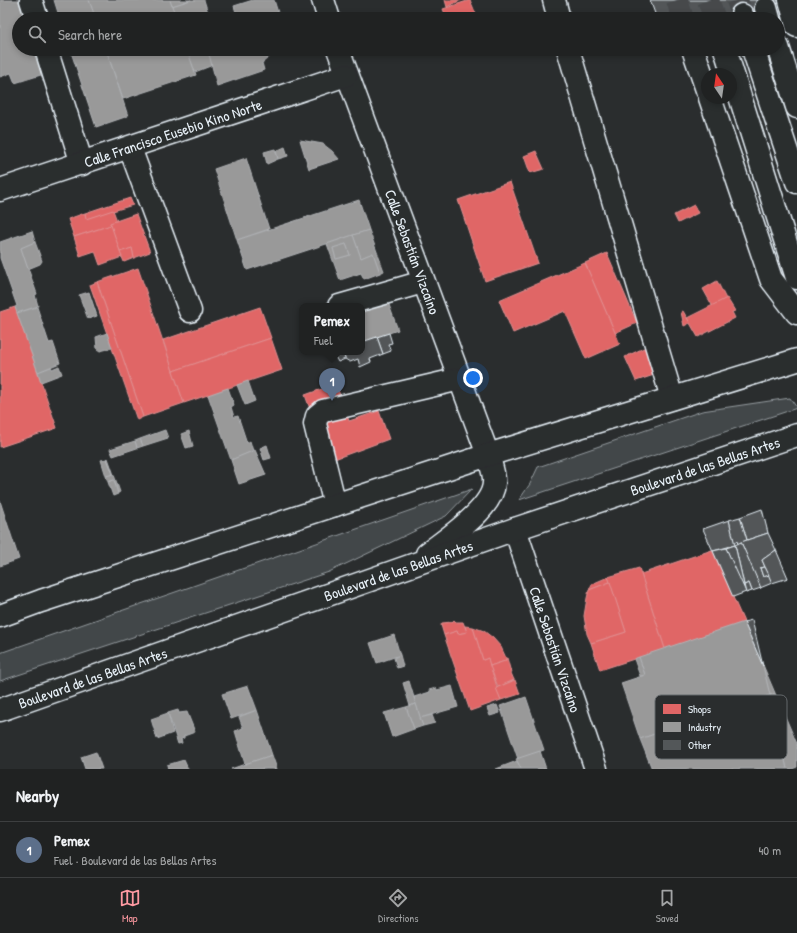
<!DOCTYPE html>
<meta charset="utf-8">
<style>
:root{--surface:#202222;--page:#282a2a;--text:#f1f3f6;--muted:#a2a4a5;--line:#3d3f40;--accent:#ff9aa2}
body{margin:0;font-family:"Patrick Hand",sans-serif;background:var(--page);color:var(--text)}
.compass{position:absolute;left:701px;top:68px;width:36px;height:36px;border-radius:50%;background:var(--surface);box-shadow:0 2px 6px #0003;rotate:347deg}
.you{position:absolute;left:473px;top:378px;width:14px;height:14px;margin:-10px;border:3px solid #fff;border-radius:50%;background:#1a73e8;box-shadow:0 0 0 6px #1a73e833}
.badge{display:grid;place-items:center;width:26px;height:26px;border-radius:50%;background:var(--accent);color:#fff;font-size:13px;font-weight:700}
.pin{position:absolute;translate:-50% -33px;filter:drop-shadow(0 1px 2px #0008)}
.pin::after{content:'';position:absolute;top:21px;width:14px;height:12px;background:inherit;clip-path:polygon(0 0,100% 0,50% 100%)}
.popup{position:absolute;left:299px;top:303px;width:66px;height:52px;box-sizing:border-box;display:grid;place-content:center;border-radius:8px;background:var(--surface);filter:drop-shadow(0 1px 3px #0005);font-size:13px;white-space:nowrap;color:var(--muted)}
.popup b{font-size:15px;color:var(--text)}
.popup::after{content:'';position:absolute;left:50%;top:100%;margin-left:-8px;border:8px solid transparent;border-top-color:var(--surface)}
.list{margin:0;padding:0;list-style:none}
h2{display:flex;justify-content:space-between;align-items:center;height:52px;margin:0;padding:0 16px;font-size:17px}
h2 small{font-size:13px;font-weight:400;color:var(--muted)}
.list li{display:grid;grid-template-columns:26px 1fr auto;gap:12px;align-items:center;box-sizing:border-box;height:56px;padding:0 16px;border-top:1px solid var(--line)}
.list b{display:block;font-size:15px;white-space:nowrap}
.list p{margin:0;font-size:13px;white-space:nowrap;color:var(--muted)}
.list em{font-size:13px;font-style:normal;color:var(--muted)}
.icon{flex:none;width:22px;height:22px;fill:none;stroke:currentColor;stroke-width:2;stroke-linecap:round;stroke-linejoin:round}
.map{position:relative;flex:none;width:797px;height:769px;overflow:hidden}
.search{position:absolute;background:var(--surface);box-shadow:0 2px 6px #0003;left:12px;right:12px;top:12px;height:44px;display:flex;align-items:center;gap:10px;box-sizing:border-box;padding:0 14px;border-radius:22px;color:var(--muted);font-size:15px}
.sheet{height:108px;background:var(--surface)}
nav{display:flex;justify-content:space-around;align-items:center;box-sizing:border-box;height:56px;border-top:1px solid var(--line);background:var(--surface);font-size:11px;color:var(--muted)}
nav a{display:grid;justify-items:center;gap:2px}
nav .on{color:var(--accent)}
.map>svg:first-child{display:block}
</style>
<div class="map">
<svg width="797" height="769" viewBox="0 0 797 769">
<rect width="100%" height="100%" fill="#2a2d2e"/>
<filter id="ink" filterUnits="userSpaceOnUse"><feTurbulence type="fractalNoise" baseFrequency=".025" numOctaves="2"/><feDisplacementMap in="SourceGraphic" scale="8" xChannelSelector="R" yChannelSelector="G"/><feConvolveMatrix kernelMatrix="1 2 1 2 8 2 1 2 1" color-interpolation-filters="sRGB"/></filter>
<g filter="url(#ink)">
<g fill="#424648" stroke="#959ca0">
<polygon points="790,398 797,408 519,500 530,484 538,467 702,411"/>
<polygon points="472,489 446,516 329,572 0,681 0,653"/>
</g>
<g fill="#e06666" stroke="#e29092">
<polygon points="445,0 461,0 447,7"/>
<polygon points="470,0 478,19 447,19 443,9"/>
<polygon points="536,151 544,169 530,173 524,156"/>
<polygon points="510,182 538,263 485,281 458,200"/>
<polygon points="130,198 133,205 86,219 85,213"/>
<polygon points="694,205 698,213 678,223 674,215"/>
<polygon points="113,210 117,221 110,223 111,225 74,237 68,219 85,213 86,219"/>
<polygon points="136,214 150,252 134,258 132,248 120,252 110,223"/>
<polygon points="111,225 122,257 100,265 95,251 80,256 74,237"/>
<polygon points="132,248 134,258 124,262 120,252"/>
<polygon points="607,253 637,323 615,333 585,263"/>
<polygon points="585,263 620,344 586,359 565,311 513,333 499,300"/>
<polygon points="138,268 184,403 143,417 97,282"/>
<polygon points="717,281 726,299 713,307 703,289"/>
<polygon points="97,282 143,417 137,420 90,285"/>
<polygon points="727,298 735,311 732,312 735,318 698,337 687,318"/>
<polygon points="15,307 57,428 0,447 0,312"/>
<polygon points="260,307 271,338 173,371 163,340"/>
<polygon points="683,311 690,323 684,326 681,312"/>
<polygon points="271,338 282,370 184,403 173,371"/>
<polygon points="648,346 660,373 636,381 625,357"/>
<polygon points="336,384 349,421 379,411 389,439 329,461 305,395"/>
<polygon points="712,550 744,622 665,649 641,574"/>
<polygon points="639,568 665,649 600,670 591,643 626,632 608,577"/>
<polygon points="608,577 610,582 589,590 592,584"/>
<polygon points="610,582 626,632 591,643 587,634 584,616 587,598 589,590"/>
<polygon points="454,620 456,622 463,622 467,632 458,634 457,631 444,635 441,625 442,623 452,622"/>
<polygon points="465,626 473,627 483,660 488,658 501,700 470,711 444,635 457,631 458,634 467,632"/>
<polygon points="473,627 484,631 493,638 501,647 506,658 505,661 490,666 488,658 483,660"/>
<polygon points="507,658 510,669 512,671 511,673 514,680 498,687 490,666 505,661"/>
<polygon points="515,680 520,694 501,700 496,688"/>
</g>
<g fill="#999" stroke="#b1b3b6" fill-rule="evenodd">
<polygon points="0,0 19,0 25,19 19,19 19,49 35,49 44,74 15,83 11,73 0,77"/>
<polygon points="54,0 89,0 96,19 60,19"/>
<polygon points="89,0 170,0 177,19 96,19"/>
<polygon points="170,0 191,0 172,6"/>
<polygon points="191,0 204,0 210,19 177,19 172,6"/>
<polygon points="253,0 274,0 280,19 238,19 234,6"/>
<polygon points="70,49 106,49 128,116 96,127"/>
<polygon points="106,49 187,49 196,75 123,99"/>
<polygon points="187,49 221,49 221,50 209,54 213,65 195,72"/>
<polygon points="223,49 277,49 273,54 262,63 264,70 217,86 209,54"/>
<polygon points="300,140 323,144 332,151 339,159 309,169"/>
<polygon points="285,147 288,156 278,159 276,151"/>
<polygon points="275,149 278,159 267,164 264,152"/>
<polygon points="246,158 269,229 237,240 214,169"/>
<polygon points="359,200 369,230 247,270 237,240"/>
<polygon points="369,230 384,271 380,273 373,253 361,258 353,235"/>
<polygon points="32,231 35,242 21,248 37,294 35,295 38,306 17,313 15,307 17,306 0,258 0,242"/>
<path d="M353 235 361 258 373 253 380 273 364 279 361 273 340 280 327 244ZM346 244 350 255 336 259 333 248Z"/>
<polygon points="35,242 42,261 40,264 28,269 21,248"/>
<polygon points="346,244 350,255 336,259 333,248"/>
<polygon points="89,292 97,316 88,319 79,295"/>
<polygon points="388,302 398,330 362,342 362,311"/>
<polygon points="37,307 49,343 53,342 60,363 38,372 17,313"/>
<polygon points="107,333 112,348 100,351 97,349 96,337"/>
<polygon points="59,366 62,374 41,382 38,372 51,367 52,369"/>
<polygon points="248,381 255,401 245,405 237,385"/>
<polygon points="228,388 234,405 231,407 234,417 238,416 247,443 250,441 253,451 231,460 208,395"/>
<polygon points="165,430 168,438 143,446 140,439"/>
<polygon points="189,431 193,446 186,448 181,434"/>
<polygon points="140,439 143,446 137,448 135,441"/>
<polygon points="135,441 137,448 113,456 110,449"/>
<polygon points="267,445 271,458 264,460 260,448"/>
<polygon points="255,450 266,475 239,484 231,460"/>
<polygon points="108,458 120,492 118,493 114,480 108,482 106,476 113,474 107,459"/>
<polygon points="107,459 113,474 106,476 101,460"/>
<polygon points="114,480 118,494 113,496 108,482"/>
<polygon points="0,501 19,559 0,566"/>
<polygon points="744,622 763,666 770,695 640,739 621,683 645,675 639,657"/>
<polygon points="394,635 400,655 377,663 370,643"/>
<polygon points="400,655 403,666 397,668 394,658"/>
<polygon points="639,657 645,675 640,676 634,659"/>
<polygon points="763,665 775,693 770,695"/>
<polygon points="409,681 416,704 410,706 403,683"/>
<polygon points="248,686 257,710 231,719 222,694"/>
<polygon points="452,686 458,707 420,718 414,697 430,692 429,690 436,688 437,690"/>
<polygon points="775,693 797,744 797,767 792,769 787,769 770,695"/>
<polygon points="770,695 787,769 652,769 640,739"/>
<polygon points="526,697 544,750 518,759 500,706"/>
<polygon points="416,704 423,726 414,729 406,707"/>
<polygon points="497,705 500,713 490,716 487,708"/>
<polygon points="406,707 414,729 392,737 384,713"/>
<polygon points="178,710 179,713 187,712 195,732 184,736 184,738 181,739 182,743 178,744 168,713"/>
<polygon points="257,710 272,755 245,764 235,731 243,728 239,717"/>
<polygon points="168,713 173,733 157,739 151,719"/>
<polygon points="432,715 435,723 423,726 420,718"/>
<polygon points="540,751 546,769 521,769 516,759"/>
<polygon points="96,752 102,769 85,769 81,757"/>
<polygon points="272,755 277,769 231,769 245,764"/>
<polygon points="184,760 188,769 168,769 167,765"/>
<polygon points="517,761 521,769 496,769"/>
</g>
<g fill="#535759" stroke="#e8f1f8">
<polygon points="650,0 787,0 733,19 657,19"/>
<polygon points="389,333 392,343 388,344 391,351 383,354 377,337"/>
<polygon points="377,337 383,354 370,359 371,362 360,367 358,359 350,362 345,359 343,352 362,352 362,342"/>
<polygon points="343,352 345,359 338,362 333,353"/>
<polygon points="762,509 768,533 747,540 740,517"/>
<polygon points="740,517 747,540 738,544 737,541 734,543 729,520"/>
<polygon points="729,520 735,545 713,551 703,529"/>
<polygon points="768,533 776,550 762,560 765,567 760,568 763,577 769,575 772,583 760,588 741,542"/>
<polygon points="741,542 761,588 752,591 749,583 744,585 735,545"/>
<polygon points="735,545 744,585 742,586 726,548"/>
<polygon points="726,548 746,592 733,597 713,551"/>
<polygon points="776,550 788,578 772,583 762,560"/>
<polygon points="765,567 769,575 763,577 760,568"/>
<polygon points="749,583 752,591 746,593 744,585"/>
<polygon points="752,620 763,666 744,622"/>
</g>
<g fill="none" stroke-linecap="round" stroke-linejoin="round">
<g stroke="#464a4c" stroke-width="22" stroke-dasharray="22 11" stroke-linecap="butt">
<polyline points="677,0 683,19"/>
<polyline points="708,0 715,19"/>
<polyline points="737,0 742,15"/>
</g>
<defs>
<g id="minor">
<polyline points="31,0 37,19"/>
<polyline points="323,0 329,19"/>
<polyline points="554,0 559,19"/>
<polyline points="790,0 797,26"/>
<polyline points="766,8 769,19"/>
<polyline points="742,15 744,19"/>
<polyline points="778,47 797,107"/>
<polyline points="46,49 82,164"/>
<path id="s1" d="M338 49 488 455"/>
<polyline points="568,49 672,398"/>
<polyline points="693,49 707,90"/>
<polyline points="725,49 797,278"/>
<polyline points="753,49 797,182"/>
<polyline points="710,98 771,279 797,313"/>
<polyline points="130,148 190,311"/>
<path id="s2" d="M0 190 346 75"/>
<polyline points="339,306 423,282"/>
<polyline points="335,505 315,424 317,416 323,411 460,379"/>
<path id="s3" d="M515 529 596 769"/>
</g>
<g id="major">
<path d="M427 554C446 539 493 509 494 483 495 474 490 463 488 455"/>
<polyline points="0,616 41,601 488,455 797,360"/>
<path id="s4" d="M0 710 515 529 797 435"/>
</g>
</defs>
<use href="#minor" stroke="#e8f1f8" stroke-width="25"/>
<use href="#major" stroke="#e8f1f8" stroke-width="25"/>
<use href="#minor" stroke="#2a2d2e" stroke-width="22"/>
<use href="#major" stroke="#2a2d2e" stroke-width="22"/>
</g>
</g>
<g text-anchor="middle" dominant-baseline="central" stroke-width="4" stroke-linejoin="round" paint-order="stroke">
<g font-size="15" fill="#e8f1f8" stroke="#2a2d2e">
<text stroke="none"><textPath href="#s2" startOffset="182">Calle Francisco Eusebio Kino Norte</textPath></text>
<text stroke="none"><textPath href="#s1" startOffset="216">Calle Sebastián Vizcaíno</textPath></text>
<text stroke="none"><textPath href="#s4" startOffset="746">Boulevard de las Bellas Artes</textPath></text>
<text stroke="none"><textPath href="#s4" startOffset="422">Boulevard de las Bellas Artes</textPath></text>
<text stroke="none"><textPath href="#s3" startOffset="127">Calle Sebastián Vizcaíno</textPath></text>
<text stroke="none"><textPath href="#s4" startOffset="98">Boulevard de las Bellas Artes</textPath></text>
</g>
</g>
<rect x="655" y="695" width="132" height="64" rx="6" fill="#2a2d2e" stroke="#63686b" stroke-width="1"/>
<rect x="663" y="704" width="18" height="10" fill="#e06666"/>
<rect x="663" y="722" width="18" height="10" fill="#999"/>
<rect x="663" y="740" width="18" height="10" fill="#535759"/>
<g font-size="11" fill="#e8f1f8">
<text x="688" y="713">Shops</text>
<text x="688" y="731">Industry</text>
<text x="688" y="749">Other</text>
</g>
</svg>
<svg class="compass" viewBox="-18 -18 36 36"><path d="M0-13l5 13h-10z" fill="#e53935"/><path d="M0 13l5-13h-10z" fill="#a2a4a5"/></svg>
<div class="you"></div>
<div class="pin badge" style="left:332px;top:401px;background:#5c6f8a">1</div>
<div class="popup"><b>Pemex</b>Fuel</div>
<div class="search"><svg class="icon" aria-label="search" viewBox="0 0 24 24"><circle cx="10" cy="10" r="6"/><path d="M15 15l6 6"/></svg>Search here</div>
</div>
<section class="sheet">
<h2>Nearby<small></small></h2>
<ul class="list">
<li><span class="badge" style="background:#5c6f8a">1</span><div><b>Pemex</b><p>Fuel · Boulevard de las Bellas Artes</p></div><em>40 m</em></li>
</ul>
</section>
<nav>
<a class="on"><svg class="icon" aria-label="map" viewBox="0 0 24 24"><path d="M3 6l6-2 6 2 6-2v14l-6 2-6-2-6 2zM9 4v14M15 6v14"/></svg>Map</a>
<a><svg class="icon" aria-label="directions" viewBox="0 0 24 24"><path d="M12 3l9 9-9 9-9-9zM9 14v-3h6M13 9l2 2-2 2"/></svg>Directions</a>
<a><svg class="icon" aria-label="saved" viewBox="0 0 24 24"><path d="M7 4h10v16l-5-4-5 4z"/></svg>Saved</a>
</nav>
